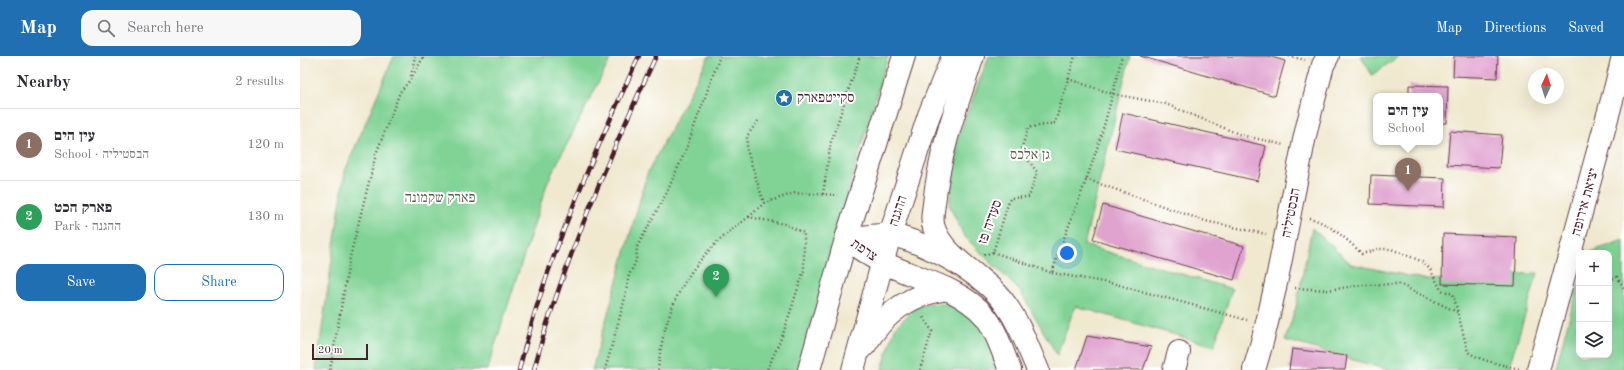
<!DOCTYPE html>
<meta charset="utf-8">
<style>
:root{--surface:#fff;--page:#f7f7f7;--text:#2b2b33;--muted:#7c7c81;--line:#e1e1e2;--accent:#1f6fb2}
body{margin:0;font-family:"Old Standard TT","Frank Ruhl Libre",serif;background:var(--page);color:var(--text)}
.controls{position:absolute;right:12px;bottom:12px;display:grid;overflow:hidden;border-radius:8px;box-shadow:0 4px 16px #0002}
.controls button{width:36px;height:36px;display:grid;place-items:center;padding:0;border:0;border-bottom:1px solid var(--line);background:var(--surface);color:var(--text);font:20px sans-serif}
.compass{position:absolute;left:1228px;top:12px;width:36px;height:36px;border-radius:50%;background:var(--surface);box-shadow:0 4px 16px #0002;rotate:4deg}
.scale{position:absolute;left:12px;bottom:10px;width:56px;box-sizing:border-box;padding-left:4px;border:2px solid #4a1f2b;border-top:0;font-size:11px;line-height:14px;white-space:nowrap;color:#4a1f2b;-webkit-text-stroke:3px #fff;paint-order:stroke}
.you{position:absolute;left:767px;top:197px;width:14px;height:14px;margin:-10px;border:3px solid #fff;border-radius:50%;background:#1a73e8;box-shadow:0 0 0 6px #1a73e833}
.badge{display:grid;place-items:center;width:26px;height:26px;border-radius:50%;background:var(--accent);color:#fff;font-size:13px;font-weight:700}
.pin{position:absolute;translate:-50% -33px;filter:drop-shadow(0 1px 2px #0008)}
.pin::after{content:'';position:absolute;top:21px;width:14px;height:12px;background:inherit;clip-path:polygon(0 0,100% 0,50% 100%)}
.popup{position:absolute;left:1073px;top:37px;width:70px;height:52px;box-sizing:border-box;display:grid;place-content:center;border-radius:8px;background:var(--surface);filter:drop-shadow(0 1px 3px #0005);font-size:13px;white-space:nowrap;color:var(--muted)}
.popup b{font-size:15px;color:var(--text)}
.popup::after{content:'';position:absolute;left:50%;top:100%;margin-left:-8px;border:8px solid transparent;border-top-color:var(--surface)}
.list{margin:0;padding:0;list-style:none}
h2{display:flex;justify-content:space-between;align-items:center;height:52px;margin:0;padding:0 16px;font-size:17px}
h2 small{font-size:13px;font-weight:400;color:var(--muted)}
.list li{display:grid;grid-template-columns:26px 1fr auto;gap:12px;align-items:center;box-sizing:border-box;height:72px;padding:0 16px;border-top:1px solid var(--line)}
.list b{display:block;font-size:15px;white-space:nowrap}
.list p{margin:0;font-size:13px;white-space:nowrap;color:var(--muted)}
.list em{font-size:13px;font-style:normal;color:var(--muted)}
.actions{display:flex;gap:8px;padding:12px 16px}
.actions a{flex:1;padding:9px 0;border:1px solid var(--accent);border-radius:12px;text-align:center;font-size:14px;color:var(--accent)}
.actions .main{background:var(--accent);color:#fff}
.icon{flex:none;width:22px;height:22px;fill:none;stroke:currentColor;stroke-width:2;stroke-linecap:round;stroke-linejoin:round}
.map{position:relative;flex:none;width:1324px;height:314px;overflow:hidden}
header{display:flex;align-items:center;gap:24px;box-sizing:border-box;height:56px;padding:0 20px;background:var(--accent);color:#fff}
header strong{font-size:19px}
nav{display:flex;gap:22px;margin-inline-start:auto;font-size:14px}
.search{width:280px;height:36px;background:var(--page);display:flex;align-items:center;gap:10px;box-sizing:border-box;padding:0 14px;border-radius:12px;color:var(--muted);font-size:15px}
main{display:flex}
aside{flex:1;background:var(--surface)}
.map>svg:first-child{display:block}
</style>
<header>
<strong>Map</strong>
<div class="search"><svg class="icon" aria-label="search" viewBox="0 0 24 24"><circle cx="10" cy="10" r="6"/><path d="M15 15l6 6"/></svg>Search here</div>
<nav><a>Map</a><a>Directions</a><a>Saved</a></nav>
</header>
<main>
<aside>
<h2>Nearby<small>2 results</small></h2>
<ul class="list">
<li><span class="badge" style="background:#8d6e63">1</span><div><b>עין הים</b><p>School · הבסטיליה</p></div><em>120 m</em></li>
<li><span class="badge" style="background:#2e9e5b">2</span><div><b>פארק הכט</b><p>Park · ההגנה</p></div><em>130 m</em></li>
</ul>
<div class="actions"><a class="main">Save</a><a>Share</a></div>
</aside>
<div class="map">
<svg width="1324" height="314" viewBox="0 0 1324 314">
<rect width="100%" height="100%" fill="#fff"/>
<filter id="ink" filterUnits="userSpaceOnUse"><feTurbulence type="fractalNoise" baseFrequency=".025" numOctaves="2"/><feDisplacementMap in="SourceGraphic" scale="8" xChannelSelector="R" yChannelSelector="G"/><feConvolveMatrix kernelMatrix="1 2 1 2 8 2 1 2 1" color-interpolation-filters="sRGB"/></filter>
<filter id="wash" filterUnits="userSpaceOnUse"><feTurbulence type="fractalNoise" baseFrequency=".012" numOctaves="4" result="noise"/><feDisplacementMap in="SourceGraphic" scale="16" xChannelSelector="R" yChannelSelector="G"/><feGaussianBlur stdDeviation="0.9" result="paint"/><feColorMatrix in="noise" values="0 0 0 0 0 0 0 0 0 0 0 0 0 0 0 0 0 1.4 0 .05"/><feComposite in="paint" operator="in"/></filter>
<g filter="url(#wash)">
<rect width="100%" height="100%" fill="#f0e9d0"/>
<g fill="#80d395" stroke="#657960">
<polygon points="94,0 312,0 248,125 187,314 16,314 45,115"/>
<polygon points="409,0 588,0 538,169 499,314 292,314 347,118"/>
<polygon points="689,0 830,0 784,189 932,233 914,290 775,250 757,299 720,235 664,180 649,149 658,81"/>
<polygon points="1061,0 1099,0 1072,19"/>
<polygon points="1012,172 1051,208 1128,224 1238,217 1208,314 1088,314 985,284 996,251"/>
<polygon points="1324,184 1324,314 1255,314 1279,227 1279,299 1309,299 1309,197 1287,197"/>
<polygon points="630,247 663,250 679,263 702,314 582,314 595,272 616,251"/>
</g>
<g id="blocks">
<g fill="#e0a3cf">
<polygon points="840,0 968,0 985,5 975,40"/>
<polygon points="1154,0 1198,0 1197,22 1153,20"/>
<polygon points="1109,29 1148,30 1147,67 1140,67 1140,40 1109,40"/>
<polygon points="823,57 966,90 958,125 815,93"/>
<polygon points="1150,75 1202,79 1199,112 1147,109"/>
<polygon points="1071,119 1145,122 1144,151 1070,148"/>
<polygon points="803,149 944,190 934,224 793,183"/>
<polygon points="1143,178 1217,181 1215,230 1142,228"/>
<polygon points="787,280 851,291 843,314 776,314"/>
<polygon points="992,293 1047,300 1045,314 989,314"/>
</g>
</g>
</g>
<g filter="url(#ink)">
<use href="#blocks" fill-opacity="0" stroke="#633d44" stroke-width="1"/>
<g fill="none" stroke-linecap="round" stroke-linejoin="round">
<defs>
<g id="minor">
<path d="M546 183C558 182 581 177 591 179 626 186 686 219 706 249 720 268 728 292 738 314"/>
<path d="M546 183C558 191 569 200 582 206 614 222 659 231 684 259 696 272 703 298 710 314"/>
<polyline points="874,314 879,296"/>
<path d="M954 314C976 242 987 168 1002 95 1007 66 1016 38 1023 9L1028 0"/>
<polyline points="1238,314 1315,33 1323,0"/>
</g>
<g id="highway">
<path d="M673 0C657 48 639 97 634 148 633 156 631 164 634 172 641 193 662 207 678 221"/>
<path d="M565 289C584 258 609 238 647 233"/>
<polyline points="509,314 546,183 604,0"/>
<polyline points="553,314 590,179 629,59 653,0"/>
</g>
</defs>
<use href="#minor" stroke="#633d44" stroke-width="24"/>
<use href="#highway" stroke="#633d44" stroke-width="24"/>
<g stroke="#633d44" stroke-width="2.5" stroke-dasharray="1 3" stroke-linecap="butt">
<polyline points="989,0 1005,4"/>
<polyline points="111,20 115,0"/>
<polyline points="768,23 813,38 866,48 941,79 984,89"/>
<polyline points="458,65 447,80 447,94 464,147"/>
<polyline points="786,123 905,165 966,178"/>
<polyline points="523,138 531,86 560,0"/>
<polyline points="449,161 464,147 495,137 538,139"/>
<path d="M1009 162C1029 167 1047 183 1062 198L1077 193H1091L1121 205 1130 213 1141 234 1153 238 1168 296C1183 306 1201 308 1219 313"/>
<path d="M693 196 752 217C762 185 775 155 786 124 801 84 812 42 822 0"/>
<polyline points="684,199 693,196 710,142 729,141 737,116 721,94 728,72 755,67 775,0"/>
<polyline points="752,217 815,228 947,264"/>
<polyline points="1309,224 1317,221 1324,232"/>
<polyline points="995,232 1028,234 1062,229 1099,228 1157,256"/>
<polyline points="30,314 50,201 76,98 100,36 111,23 124,0"/>
<polyline points="305,314 324,246 329,219 336,205 337,191 366,138 385,96 420,0"/>
<path d="M358 314C364 246 393 199 449 161L484 168 504 177V214L483 278 467 314"/>
<polyline points="620,314 632,275 623,261"/>
</g>
<use href="#minor" stroke="#fff" stroke-width="22"/>
<use href="#highway" stroke="#fff" stroke-width="22"/>
<defs>
<g id="rail">
<path d="M219 314C224 294 230 273 236 253 263 166 301 83 339 0"/>
<path d="M234 314C239 295 244 275 251 256 280 168 317 84 356 0"/>
</g>
</defs>
<use href="#rail" stroke="#4a1f2b" stroke-width="4.5"/>
<use href="#rail" stroke="#fff" stroke-width="3" stroke-dasharray="9" stroke-linecap="butt"/>
</g>
</g>
<defs>
<symbol id="sight-disc" viewBox="-11 -11 22 22"><circle r="9.5" fill="#1f6fb2" stroke="#fff"/><path d="M0-6L1.8-2.2L6-1.7L2.9 1.2L3.7 5.4L0 3.3L-3.7 5.4L-2.9 1.2L-6-1.7L-1.8-2.2Z" fill="#fff"/></symbol>
</defs>
<g fill-rule="evenodd">
<use href="#sight-disc" x="474" y="32" width="20" height="20"/>
</g>
<g text-anchor="middle" dominant-baseline="central" stroke-width="4" stroke-linejoin="round" paint-order="stroke">
<g font-size="14" fill="#4a1f2b" stroke="#fff" text-anchor="start">
<text x="497" y="42">סקייטפארק</text>
</g>
<g font-size="14" fill="#5d5e50" stroke="#fff">
<text x="730" y="99">גן אלכס</text>
<text x="140" y="142">פארק שקמונה</text>
</g>
<g font-size="14" fill="#4a1f2b" stroke="#fff">
<text transform="translate(1285 146) rotate(-75)">יציאת אירופה</text>
<text transform="translate(598 155) rotate(-72)">ההגנה</text>
<text transform="translate(991 157) rotate(-79)">הבסטיליה</text>
<text transform="translate(690 166) rotate(-70)">סעדיה פז</text>
<text transform="translate(564 194) rotate(35)">צרפת</text>
</g>
</g>
</svg>
<div class="controls">
<button>+</button>
<button>−</button>
<button><svg class="icon" aria-label="layers" viewBox="0 0 24 24"><path d="M12 4l9 5-9 5-9-5zM3 14l9 5 9-5"/></svg></button>
</div>
<svg class="compass" viewBox="-18 -18 36 36"><path d="M0-13l5 13h-10z" fill="#e53935"/><path d="M0 13l5-13h-10z" fill="#7c7c81"/></svg>
<div class="scale">20 m</div>
<div class="you"></div>
<div class="pin badge" style="left:1108px;top:135px;background:#8d6e63">1</div>
<div class="popup"><b>עין הים</b>School</div>
<div class="pin badge" style="left:416px;top:241px;background:#2e9e5b">2</div>
</div>
</main>
